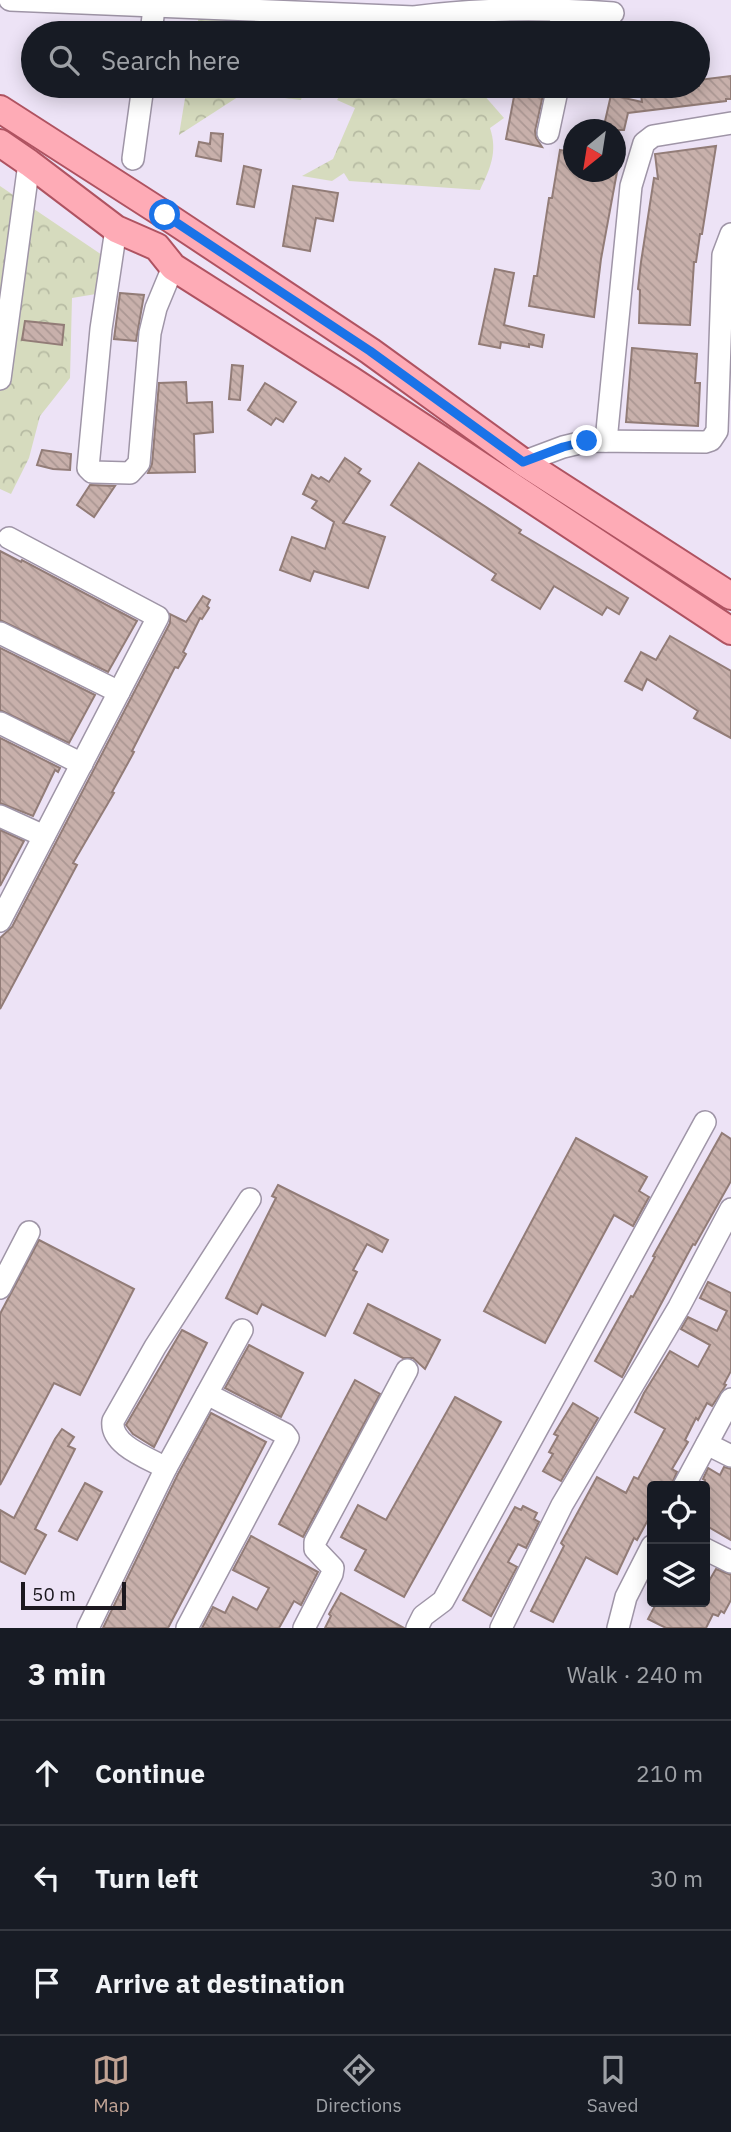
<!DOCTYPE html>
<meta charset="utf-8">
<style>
:root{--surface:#171b24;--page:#20242c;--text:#f1f3f6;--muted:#9ea1a6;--line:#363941;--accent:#c1a394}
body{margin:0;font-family:"IBM Plex Sans",sans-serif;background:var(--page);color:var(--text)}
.controls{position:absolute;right:21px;bottom:21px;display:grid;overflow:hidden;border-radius:7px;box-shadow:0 4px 18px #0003}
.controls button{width:63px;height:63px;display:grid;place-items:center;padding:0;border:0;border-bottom:2px solid var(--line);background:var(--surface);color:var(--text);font:35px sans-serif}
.compass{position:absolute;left:563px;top:119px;width:63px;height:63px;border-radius:50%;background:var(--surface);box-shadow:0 4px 18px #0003;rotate:210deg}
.scale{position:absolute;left:21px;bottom:18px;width:105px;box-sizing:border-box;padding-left:7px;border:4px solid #1c181f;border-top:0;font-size:19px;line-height:24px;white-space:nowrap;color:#1c181f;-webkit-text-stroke:5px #ede3f6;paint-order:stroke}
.stop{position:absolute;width:21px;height:21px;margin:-16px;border:5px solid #1a73e8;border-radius:50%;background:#fff}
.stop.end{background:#1a73e8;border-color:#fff;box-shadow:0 2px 7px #0008}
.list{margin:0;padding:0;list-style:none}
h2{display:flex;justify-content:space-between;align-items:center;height:91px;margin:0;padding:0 28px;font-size:30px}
h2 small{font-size:23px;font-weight:400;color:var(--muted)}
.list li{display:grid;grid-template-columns:46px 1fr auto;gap:21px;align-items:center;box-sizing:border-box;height:105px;padding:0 28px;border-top:2px solid var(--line)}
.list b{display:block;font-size:26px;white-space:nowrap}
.list em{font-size:23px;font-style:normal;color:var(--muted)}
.icon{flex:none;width:38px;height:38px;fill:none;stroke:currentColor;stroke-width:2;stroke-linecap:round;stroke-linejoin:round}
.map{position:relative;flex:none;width:731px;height:1628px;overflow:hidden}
.search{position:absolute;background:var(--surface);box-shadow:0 4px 18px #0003;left:21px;right:21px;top:21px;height:77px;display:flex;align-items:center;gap:18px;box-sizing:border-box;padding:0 24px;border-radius:38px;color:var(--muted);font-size:26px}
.sheet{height:406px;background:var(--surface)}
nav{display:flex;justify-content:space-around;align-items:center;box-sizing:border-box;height:98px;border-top:2px solid var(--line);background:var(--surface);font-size:19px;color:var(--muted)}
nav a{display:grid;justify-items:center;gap:4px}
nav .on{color:var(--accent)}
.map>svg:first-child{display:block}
</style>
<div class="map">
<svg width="731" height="1628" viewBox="0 0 731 1628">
<defs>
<pattern id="forest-crowns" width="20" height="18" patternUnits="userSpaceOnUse" patternTransform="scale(1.75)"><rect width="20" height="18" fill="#d6dbbe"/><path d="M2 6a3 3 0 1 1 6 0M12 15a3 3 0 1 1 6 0" fill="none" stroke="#b7bba3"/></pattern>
<pattern id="building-back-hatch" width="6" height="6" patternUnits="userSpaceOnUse" patternTransform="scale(1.75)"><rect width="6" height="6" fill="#c8b0ab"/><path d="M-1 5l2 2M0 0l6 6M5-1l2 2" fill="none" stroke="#ab9793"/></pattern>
</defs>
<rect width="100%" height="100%" fill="#ede3f6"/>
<g fill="url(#forest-crowns)">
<polygon points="200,8 324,15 319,33 196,33"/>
<polygon points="456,11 457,33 367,33 371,14"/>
<polygon points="187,86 305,86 301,100 244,93 179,135"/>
<path d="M346 86H476L504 118 490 128C498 152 490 169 480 190L349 181 344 173 332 181 302 176 333 159 355 108 337 100Z"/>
<polygon points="0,186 108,259 108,292 72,298 70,378 40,416 29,458 11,494 0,489"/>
</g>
<g fill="url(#building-back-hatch)" stroke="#927c77" stroke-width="2">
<polygon points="731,76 731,99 726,99 726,101 628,113 624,130 603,130 611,95 642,102 640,87 699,86 698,80"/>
<polygon points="516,86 545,86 535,131 536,138 542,147 506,139"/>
<polygon points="211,133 223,134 221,161 196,156 199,142 210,144"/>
<polygon points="716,146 702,234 700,234 696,262 694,262 690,325 639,323 640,290 638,289 641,262 654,178 658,179 655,154"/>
<polygon points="560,150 573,152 573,172 617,172 601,259 594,317 529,306 534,276 537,276 549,198 552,198"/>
<polygon points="244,166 261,170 254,207 237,204"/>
<polygon points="293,186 338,193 333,221 316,218 310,251 283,246"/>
<polygon points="495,269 514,273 504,325 544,335 542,347 529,344 529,347 501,342 500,348 479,344"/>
<polygon points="120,293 144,295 136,341 114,339"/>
<polygon points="25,321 64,325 62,345 22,340"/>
<polygon points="632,348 697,354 695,383 700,383 698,426 626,422"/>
<polygon points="232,365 243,366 240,400 229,399"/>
<polygon points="186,382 187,403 212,402 213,432 194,434 195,472 148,473 152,464 159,383"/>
<polygon points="265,383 296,402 283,422 276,418 271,425 248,410"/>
<polygon points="42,450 71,454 70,470 53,469 37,465"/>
<polygon points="345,458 361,469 358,473 370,481 343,523 385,537 368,588 314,571 310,581 280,570 292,537 325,549 334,522 312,508 317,501 303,494 312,475 319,479 321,477 329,482"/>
<polygon points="419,463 521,530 519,533 628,598 619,614 607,607 602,615 554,586 540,609 492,580 496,574 391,505"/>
<polygon points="90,485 115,486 94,517 77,505"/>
<polygon points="0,551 21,562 22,560 137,621 108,672 0,620"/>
<polygon points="203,596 210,600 207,606 209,608 202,619 200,618 183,652 186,654 178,668 175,667 132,751 134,752 112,792 114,793 73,863 77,865 0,1009 0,938 12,927 170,623 170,614 186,622"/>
<polygon points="670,636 731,671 731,738 694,718 698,711 647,679 642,690 625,681 641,652 656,660"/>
<polygon points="0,648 95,695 69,743 0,710"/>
<polygon points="0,738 60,768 58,772 55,770 33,816 0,803"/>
<polygon points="0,830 24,841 0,886"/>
<polygon points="722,1133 731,1139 731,1181 695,1245 693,1244 622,1377 595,1361 631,1296 633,1297 655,1257 653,1256"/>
<polygon points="576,1138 647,1177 639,1191 649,1197 633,1226 614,1215 545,1343 484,1311"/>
<polygon points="278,1185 388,1240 382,1252 367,1244 353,1270 357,1272 325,1336 262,1304 257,1314 226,1298 276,1198 272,1196"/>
<polygon points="39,1240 134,1289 80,1395 54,1383 0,1485 0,1314"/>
<polygon points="708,1282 731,1293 731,1371 724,1384 726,1385 712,1406 707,1403 698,1420 696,1418 685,1440 688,1442 672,1469 677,1472 671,1486 652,1486 652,1519 649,1518 637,1540 634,1538 617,1574 586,1557 553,1622 531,1611 564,1546 561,1543 597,1477 626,1493 634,1477 638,1479 665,1429 635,1412 644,1393 670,1351 698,1367 710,1345 681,1329 688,1317 717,1331 727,1311 700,1298"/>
<polygon points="368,1304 440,1340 425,1369 413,1358 403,1358 354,1333"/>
<polygon points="182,1330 207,1343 154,1447 133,1434 126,1425"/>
<polygon points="249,1345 303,1373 281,1417 225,1388"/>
<polygon points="355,1380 380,1394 303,1537 279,1524"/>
<polygon points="455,1397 501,1422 404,1597 355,1570 366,1550 341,1537 358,1505 386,1520"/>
<polygon points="573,1403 598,1418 561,1481 543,1471 553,1454 549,1452 558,1436 554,1434"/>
<polygon points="211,1413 266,1442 168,1628 103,1628 178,1474"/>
<polygon points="62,1429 74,1437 68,1446 75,1449 35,1529 46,1535 25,1574 0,1561 0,1510 14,1518 55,1439"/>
<polygon points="724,1467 731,1469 731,1540 705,1525 705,1480 703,1479 708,1468 720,1475"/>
<polygon points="85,1483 102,1492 77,1540 59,1531"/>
<polygon points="523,1506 537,1513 534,1519 539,1522 526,1548 518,1544 508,1562 517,1567 491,1616 463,1600 515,1507 521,1510"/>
<polygon points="251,1536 318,1572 301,1605 294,1601 279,1628 202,1628 213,1607 225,1613 233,1597 257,1610 269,1588 233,1570"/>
<polygon points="716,1569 731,1575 731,1600 724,1613 721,1611 718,1616 713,1614 706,1628 666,1628 648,1619 657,1602 705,1602 705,1579 709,1581"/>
<polygon points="341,1593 404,1628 325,1628 331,1616 329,1614"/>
</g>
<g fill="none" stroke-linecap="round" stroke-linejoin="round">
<defs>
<g id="minor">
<path d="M10 0 414 17C480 8 546 8 613 13"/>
<polyline points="557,9 566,33"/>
<polyline points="151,33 154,8"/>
<polyline points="548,133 558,86"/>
<polyline points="133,159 143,86"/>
<polyline points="116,229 101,329 88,468 92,472 130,473 139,463 150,333 156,308 173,267"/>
<polyline points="0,379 29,163"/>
<polyline points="606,441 631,186 644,143 653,136 731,123"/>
<polyline points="523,462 563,447 588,441 705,442 711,440 717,431 723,255 731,234"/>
<polyline points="0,633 119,692"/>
<polyline points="0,723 82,764"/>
<polyline points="0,816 44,836"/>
<polyline points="0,921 158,617 9,538"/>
<polyline points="0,1288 29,1232"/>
<polyline points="707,1444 731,1456"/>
<path d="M166 1468C148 1458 110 1445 113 1421L155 1347 250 1199"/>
<polyline points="684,1486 731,1399"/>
<polyline points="705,1549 731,1562"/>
<polyline points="88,1628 166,1468 242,1330"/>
<polyline points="187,1628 288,1438 285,1434 207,1394"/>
<polyline points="304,1628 332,1574 333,1568 315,1549 315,1542 407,1370"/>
<polyline points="417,1628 423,1616 443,1601 705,1122"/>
<polyline points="501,1628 562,1505 679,1307 731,1209"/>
<polyline points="618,1628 626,1597 652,1546"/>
</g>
<g id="major">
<polyline points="0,109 165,215 370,351 523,462 731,596"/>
<polyline points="0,143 29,163 116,229 157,247 173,267 351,380 731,631"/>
</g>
</defs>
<use href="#minor" stroke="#9f95a7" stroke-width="24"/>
<use href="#major" stroke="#af5361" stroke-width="30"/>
<use href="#minor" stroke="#fff" stroke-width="21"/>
<use href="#major" stroke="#feabb6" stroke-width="26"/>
</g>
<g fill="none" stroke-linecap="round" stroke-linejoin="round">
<polyline stroke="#1a73e8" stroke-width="9" points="165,215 370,351 523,462 563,447 587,441"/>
</g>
</svg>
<div class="controls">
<button><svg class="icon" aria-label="locate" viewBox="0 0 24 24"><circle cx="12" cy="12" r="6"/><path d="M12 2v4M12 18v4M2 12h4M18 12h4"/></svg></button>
<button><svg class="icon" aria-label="layers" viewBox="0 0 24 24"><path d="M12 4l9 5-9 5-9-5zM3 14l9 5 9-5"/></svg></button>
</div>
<svg class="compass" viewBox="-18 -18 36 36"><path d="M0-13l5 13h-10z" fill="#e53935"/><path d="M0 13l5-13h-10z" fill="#9ea1a6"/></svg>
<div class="scale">50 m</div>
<div class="stop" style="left:165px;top:215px"></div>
<div class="stop end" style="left:587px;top:441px"></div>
<div class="search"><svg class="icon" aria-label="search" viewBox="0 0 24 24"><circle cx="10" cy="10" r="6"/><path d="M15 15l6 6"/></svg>Search here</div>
</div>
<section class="sheet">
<h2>3 min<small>Walk · 240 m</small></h2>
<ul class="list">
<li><svg class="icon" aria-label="ahead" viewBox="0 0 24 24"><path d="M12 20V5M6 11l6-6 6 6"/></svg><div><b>Continue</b></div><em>210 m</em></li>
<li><svg class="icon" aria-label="left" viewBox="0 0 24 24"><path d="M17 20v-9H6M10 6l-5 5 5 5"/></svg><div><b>Turn left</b></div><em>30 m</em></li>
<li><svg class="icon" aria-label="arrive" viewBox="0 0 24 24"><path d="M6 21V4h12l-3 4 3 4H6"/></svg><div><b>Arrive at destination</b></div></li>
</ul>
</section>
<nav>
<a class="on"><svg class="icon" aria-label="map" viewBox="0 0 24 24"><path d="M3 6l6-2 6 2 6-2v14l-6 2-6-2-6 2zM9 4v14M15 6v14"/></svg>Map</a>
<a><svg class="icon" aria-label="directions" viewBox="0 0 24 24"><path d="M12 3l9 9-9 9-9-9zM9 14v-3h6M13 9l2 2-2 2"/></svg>Directions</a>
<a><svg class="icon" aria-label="saved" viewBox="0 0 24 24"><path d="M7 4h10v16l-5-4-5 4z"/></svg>Saved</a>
</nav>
